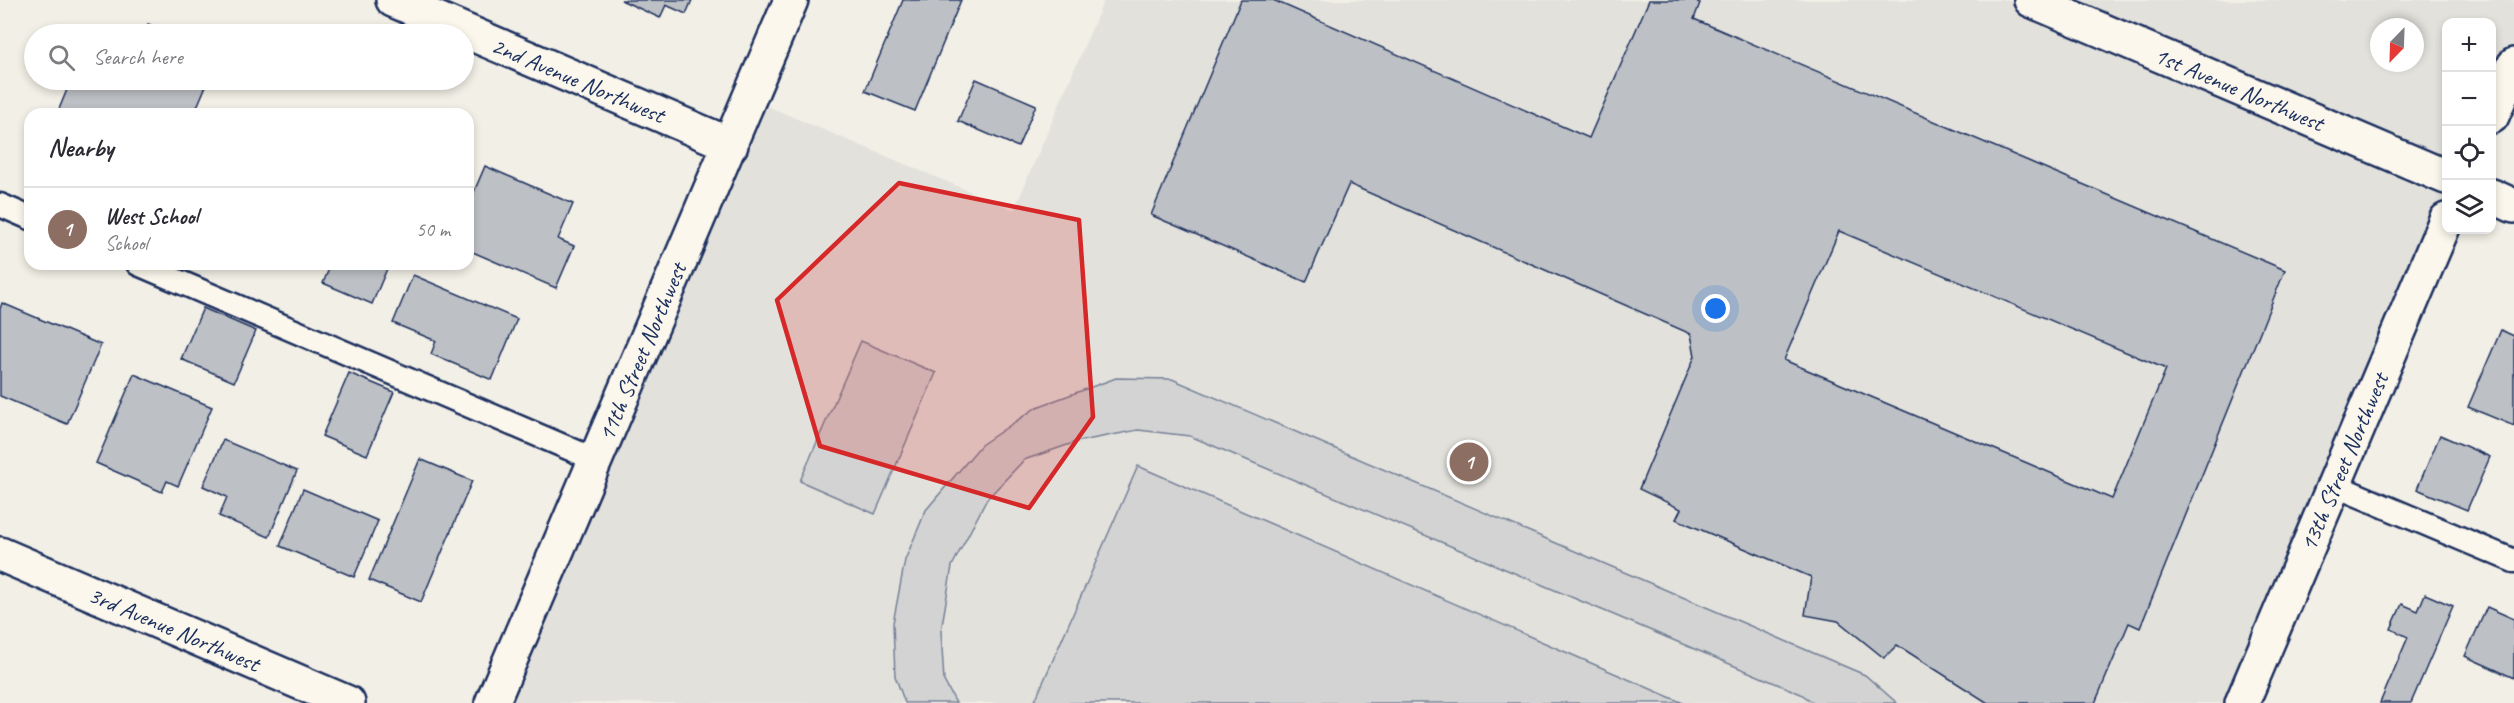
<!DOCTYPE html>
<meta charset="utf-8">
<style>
:root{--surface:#fff;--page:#f7f7f7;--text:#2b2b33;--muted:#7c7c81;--line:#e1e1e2;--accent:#b45309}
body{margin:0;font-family:Caveat,sans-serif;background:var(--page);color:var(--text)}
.controls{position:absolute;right:18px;top:18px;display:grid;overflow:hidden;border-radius:12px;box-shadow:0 3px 9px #0003}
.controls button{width:54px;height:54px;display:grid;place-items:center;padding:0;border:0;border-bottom:2px solid var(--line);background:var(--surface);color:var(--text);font:30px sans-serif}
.compass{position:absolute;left:2370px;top:18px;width:54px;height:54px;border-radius:50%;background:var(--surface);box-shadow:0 3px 9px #0003;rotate:203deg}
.you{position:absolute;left:1716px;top:309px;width:21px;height:21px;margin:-15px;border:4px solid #fff;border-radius:50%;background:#1a73e8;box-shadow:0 0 0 9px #1a73e833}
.badge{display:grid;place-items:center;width:39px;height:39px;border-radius:50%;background:var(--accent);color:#fff;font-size:20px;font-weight:700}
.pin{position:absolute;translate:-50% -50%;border:3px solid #fff;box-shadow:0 2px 6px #0006}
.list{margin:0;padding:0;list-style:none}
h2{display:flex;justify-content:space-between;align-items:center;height:78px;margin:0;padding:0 24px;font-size:26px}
h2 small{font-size:20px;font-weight:400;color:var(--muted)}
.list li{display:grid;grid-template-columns:39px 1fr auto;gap:18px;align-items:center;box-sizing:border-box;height:84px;padding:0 24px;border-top:2px solid var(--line)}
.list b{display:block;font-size:22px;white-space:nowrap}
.list p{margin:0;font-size:20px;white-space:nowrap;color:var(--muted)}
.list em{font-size:20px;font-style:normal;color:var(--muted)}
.icon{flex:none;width:33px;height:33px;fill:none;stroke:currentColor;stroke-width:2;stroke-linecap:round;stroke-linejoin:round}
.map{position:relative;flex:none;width:2514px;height:703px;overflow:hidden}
.search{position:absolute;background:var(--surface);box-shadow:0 3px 9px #0003;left:24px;top:24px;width:450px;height:66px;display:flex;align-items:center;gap:15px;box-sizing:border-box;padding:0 21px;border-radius:33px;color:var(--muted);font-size:22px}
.panel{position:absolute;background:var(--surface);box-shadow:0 3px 9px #0003;left:24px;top:108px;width:450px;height:162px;border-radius:18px}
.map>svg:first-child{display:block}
</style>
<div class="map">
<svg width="2514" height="703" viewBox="0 0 2514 703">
<rect width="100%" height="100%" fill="#f2efe6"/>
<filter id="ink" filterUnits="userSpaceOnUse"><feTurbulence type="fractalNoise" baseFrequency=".0167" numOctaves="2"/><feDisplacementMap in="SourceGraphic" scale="12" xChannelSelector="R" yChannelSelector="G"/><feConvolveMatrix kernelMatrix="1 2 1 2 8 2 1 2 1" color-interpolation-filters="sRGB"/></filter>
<g filter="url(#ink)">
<path fill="#e2e1dc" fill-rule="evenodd" d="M1104 0H2514V65L2492 116V22H2446V220L2241 703H492L750 99 1014 210ZM2379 27H2415V63H2379Z"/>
<g fill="#d2d3d2" stroke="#768198" stroke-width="1.5">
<polygon points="861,341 936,373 875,514 800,481"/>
<polygon points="1116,378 1172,379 1865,675 1897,703 1814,703 1801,694 1190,436 1138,430 1076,442 1024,460 987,499 952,566 941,631 944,681 956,703 905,703 895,676 893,623 905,560 926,510 981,445 1037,407"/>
<polygon points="1138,466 1683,703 1034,703"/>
</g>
<g fill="#bdc0c4" stroke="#1b2f5e" stroke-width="1.5" fill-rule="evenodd">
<polygon points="621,0 692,0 686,14 666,5 660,18"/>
<polygon points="903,0 961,0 915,111 865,91"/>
<path d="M1241 0H1273L1589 138 1649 0H1693L1700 3 1694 19 2285 270 2140 628 2129 623 2095 703H1988L1897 645 1884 658 1838 621 1805 615 1811 577 1676 519 1681 509 1639 489 1695 356 1691 334 1349 184 1306 282 1151 215ZM1839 231 2166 369 2112 499 1784 360Z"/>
<polygon points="148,24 174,34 144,34"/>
<polygon points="976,79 1036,105 1018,147 958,121"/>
<polygon points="71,80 205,80 208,81 194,114 57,114"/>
<polygon points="485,166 573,204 558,239 574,246 556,288 468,250 468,206"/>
<polygon points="331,264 389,264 372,304 323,283"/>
<polygon points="413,275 517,319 492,380 431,354 436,341 393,323"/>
<polygon points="2,303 101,345 67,424 0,396 0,309"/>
<polygon points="203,308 256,331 234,382 181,359"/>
<polygon points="2501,330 2514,336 2514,426 2468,407"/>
<polygon points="349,373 394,392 367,455 322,436"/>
<polygon points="134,374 212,407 178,486 167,481 162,492 96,463"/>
<polygon points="2440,435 2490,457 2467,510 2417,489"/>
<polygon points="223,440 297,471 269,537 219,516 227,497 203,486"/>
<polygon points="420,459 472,481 421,602 369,580"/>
<polygon points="303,489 378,521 354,577 280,546"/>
<polygon points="2425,594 2453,606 2411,703 2380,703 2408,637 2391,629 2402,604 2418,611"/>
<polygon points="2487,607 2514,619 2514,678 2465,656"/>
</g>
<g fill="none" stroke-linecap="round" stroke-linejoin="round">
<defs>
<g id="lane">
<polyline points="0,205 30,218"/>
<polyline points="138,264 596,460"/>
<polyline points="2334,485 2514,561"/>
</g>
<g id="street">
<polyline points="393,0 731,145"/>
<polyline points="2031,0 2446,177"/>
<polyline points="2492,116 2514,65"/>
<polyline points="2492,196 2514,206"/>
<polyline points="0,554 348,703"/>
<polyline points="492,703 791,0"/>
<polyline points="2242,703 2446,220"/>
</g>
</defs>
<use href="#lane" stroke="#1b2f5e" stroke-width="27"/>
<use href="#street" stroke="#1b2f5e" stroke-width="38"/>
<use href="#lane" stroke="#fbf7ec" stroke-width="22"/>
<use href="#street" stroke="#fbf7ec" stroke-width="33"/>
</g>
</g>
<path fill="#d62828" fill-opacity="0.2" stroke="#d62828" stroke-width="4.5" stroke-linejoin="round" d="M899 183 1079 220 1093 417 1029 508 820 446 777 300Z"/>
<g text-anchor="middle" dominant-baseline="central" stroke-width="6" stroke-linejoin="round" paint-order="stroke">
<g font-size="24" fill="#1b2f5e" stroke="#fbf7ec">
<text transform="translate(578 80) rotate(23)">2nd Avenue Northwest</text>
<text transform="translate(2239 89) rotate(23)">1st Avenue Northwest</text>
<text transform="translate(642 352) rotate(-67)">11th Street Northwest</text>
<text transform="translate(2344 462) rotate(-67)">13th Street Northwest</text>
<text transform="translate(174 629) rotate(23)">3rd Avenue Northwest</text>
</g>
</g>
</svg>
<div class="controls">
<button>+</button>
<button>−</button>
<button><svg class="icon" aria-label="locate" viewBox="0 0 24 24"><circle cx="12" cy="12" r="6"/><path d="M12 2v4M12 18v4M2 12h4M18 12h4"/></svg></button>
<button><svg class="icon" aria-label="layers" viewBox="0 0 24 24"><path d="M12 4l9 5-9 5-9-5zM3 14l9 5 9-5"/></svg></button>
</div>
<svg class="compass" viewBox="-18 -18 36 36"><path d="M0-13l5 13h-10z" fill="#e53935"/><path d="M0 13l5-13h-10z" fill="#7c7c81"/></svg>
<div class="you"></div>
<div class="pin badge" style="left:1469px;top:462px;background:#8d6e63">1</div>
<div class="search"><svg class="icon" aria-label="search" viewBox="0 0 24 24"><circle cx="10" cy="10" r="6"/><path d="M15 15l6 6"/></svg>Search here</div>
<section class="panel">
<h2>Nearby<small></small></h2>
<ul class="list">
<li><span class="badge" style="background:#8d6e63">1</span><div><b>West School</b><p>School</p></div><em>50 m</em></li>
</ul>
</section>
</div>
